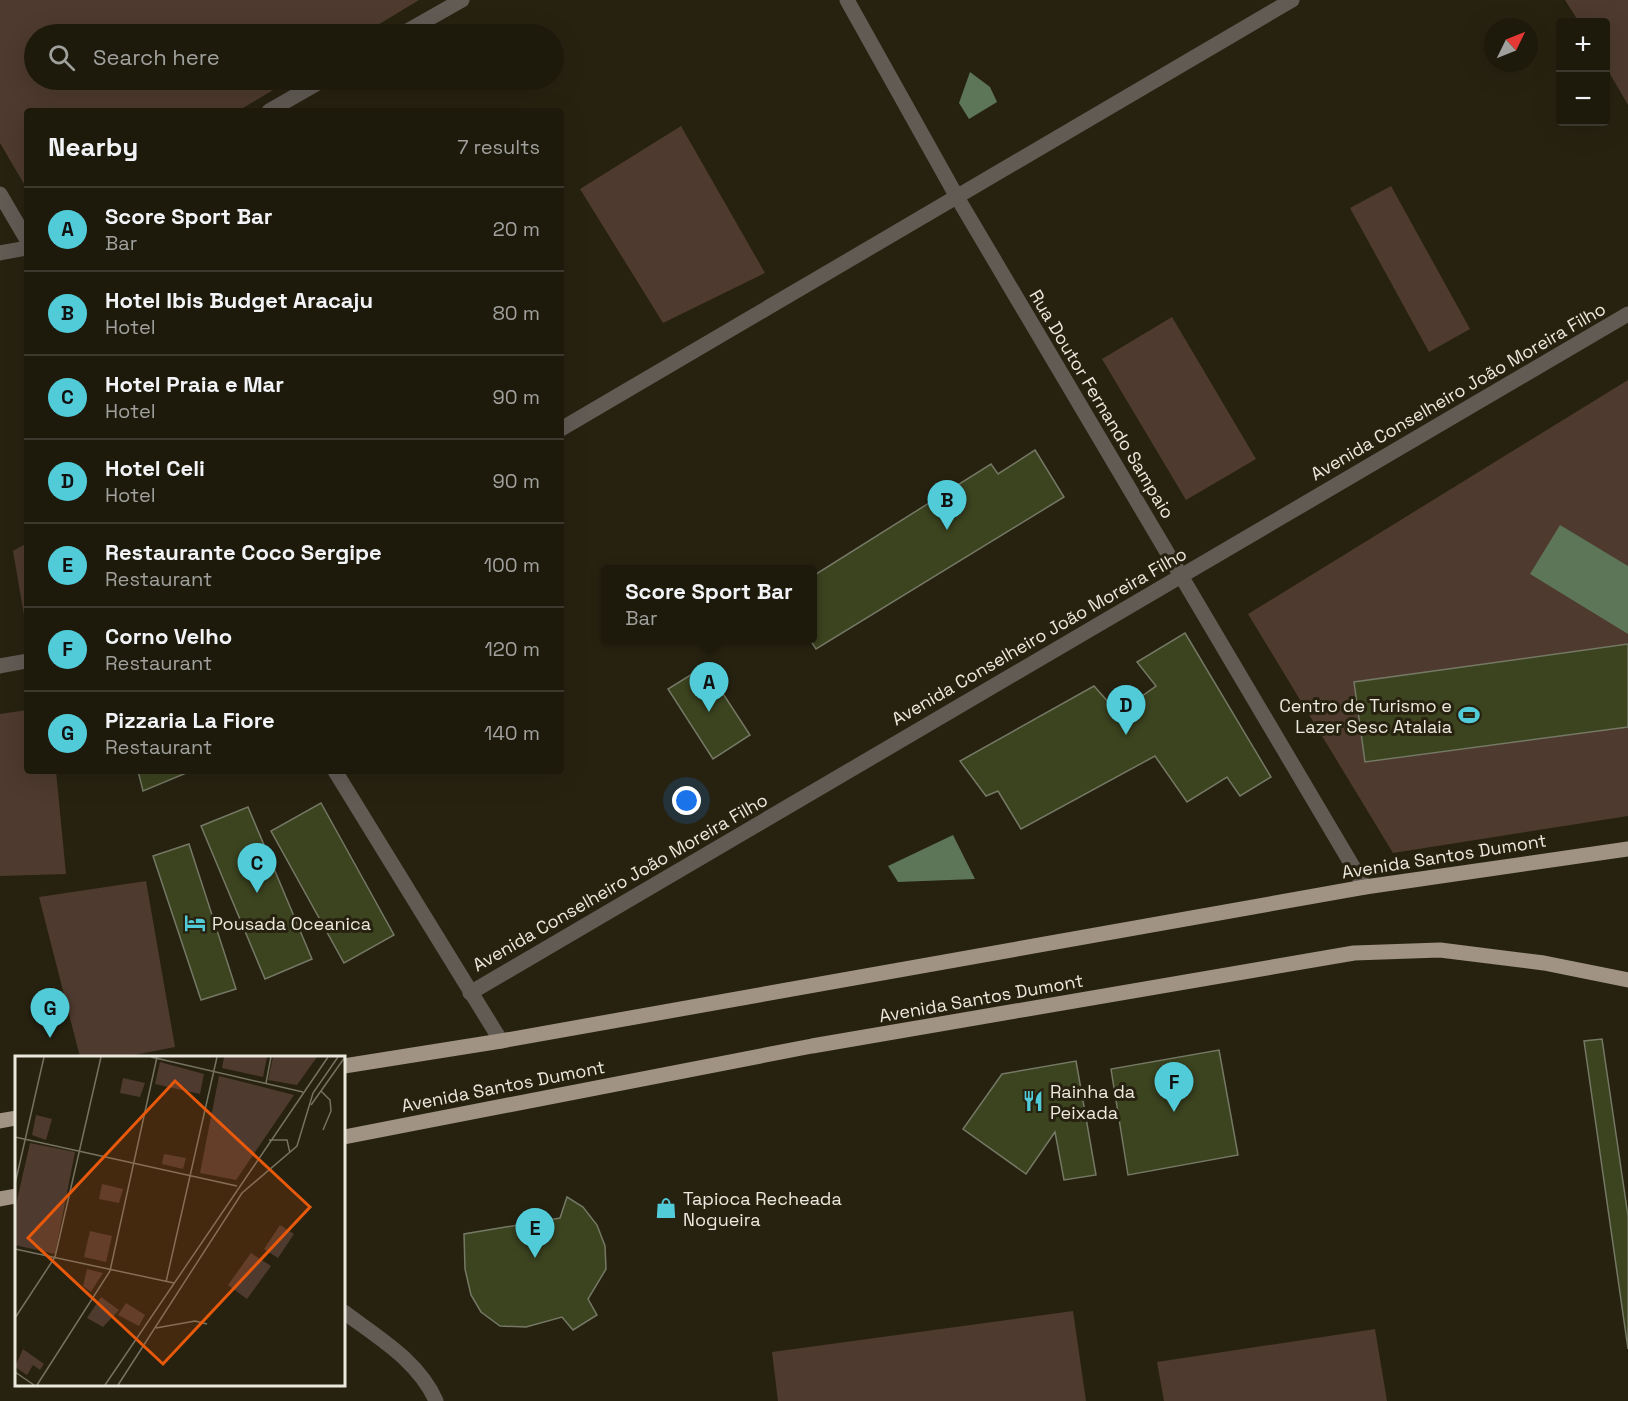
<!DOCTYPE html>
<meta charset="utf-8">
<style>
:root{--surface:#1d1a0c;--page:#252315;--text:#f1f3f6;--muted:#a0a19d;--line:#3b382d;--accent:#52cbd9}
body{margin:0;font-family:"Space Grotesk",sans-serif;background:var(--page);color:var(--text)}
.controls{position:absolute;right:18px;top:18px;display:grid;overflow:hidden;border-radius:6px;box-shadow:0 6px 24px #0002}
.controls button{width:54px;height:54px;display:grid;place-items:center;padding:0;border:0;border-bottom:2px solid var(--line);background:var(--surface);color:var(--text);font:30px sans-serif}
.compass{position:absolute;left:1484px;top:18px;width:54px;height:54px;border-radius:50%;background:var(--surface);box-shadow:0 6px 24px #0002;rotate:47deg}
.you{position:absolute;left:687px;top:801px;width:21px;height:21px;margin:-15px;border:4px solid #fff;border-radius:50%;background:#1a73e8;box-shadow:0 0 0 9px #1a73e833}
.badge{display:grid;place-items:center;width:39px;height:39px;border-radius:50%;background:var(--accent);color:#111;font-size:20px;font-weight:700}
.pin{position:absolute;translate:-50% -50px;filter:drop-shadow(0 2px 3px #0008)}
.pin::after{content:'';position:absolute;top:32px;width:21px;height:18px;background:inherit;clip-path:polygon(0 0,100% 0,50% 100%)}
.popup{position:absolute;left:601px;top:565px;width:216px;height:78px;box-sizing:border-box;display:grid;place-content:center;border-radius:6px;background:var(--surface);filter:drop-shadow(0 2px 4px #0005);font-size:20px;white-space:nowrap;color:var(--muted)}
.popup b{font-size:22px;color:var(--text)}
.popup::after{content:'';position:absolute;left:50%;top:100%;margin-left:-12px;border:12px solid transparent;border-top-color:var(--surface)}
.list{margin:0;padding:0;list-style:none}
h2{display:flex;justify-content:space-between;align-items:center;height:78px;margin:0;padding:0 24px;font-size:26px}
h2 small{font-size:20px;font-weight:400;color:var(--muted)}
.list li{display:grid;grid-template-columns:39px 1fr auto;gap:18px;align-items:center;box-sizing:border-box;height:84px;padding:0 24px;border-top:2px solid var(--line)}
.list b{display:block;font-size:22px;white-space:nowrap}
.list p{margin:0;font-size:20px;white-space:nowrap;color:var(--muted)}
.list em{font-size:20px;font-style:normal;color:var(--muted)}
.icon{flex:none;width:33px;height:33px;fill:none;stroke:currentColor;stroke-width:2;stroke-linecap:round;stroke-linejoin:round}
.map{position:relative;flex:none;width:1628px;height:1401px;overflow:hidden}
.search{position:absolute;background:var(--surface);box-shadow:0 6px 24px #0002;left:24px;top:24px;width:540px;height:66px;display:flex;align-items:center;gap:15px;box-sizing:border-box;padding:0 21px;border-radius:33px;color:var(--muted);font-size:22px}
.panel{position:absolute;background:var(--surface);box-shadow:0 6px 24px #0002;left:24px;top:108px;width:540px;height:666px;border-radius:6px}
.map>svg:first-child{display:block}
</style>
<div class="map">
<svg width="1628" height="1401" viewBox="0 0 1628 1401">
<rect width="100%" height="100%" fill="#272210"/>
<g fill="#4e3a2e">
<polygon points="0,0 419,0 363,34 34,34 34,80 290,80 238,111 27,111 27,189 0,143"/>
<polygon points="1565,0 1628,0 1628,105 1606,67 1606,22 1579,22"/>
<polygon points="681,126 765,273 663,323 580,189"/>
<polygon points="1391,186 1470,329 1429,352 1350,208"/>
<polygon points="1172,317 1256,459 1186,500 1102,359"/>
<polygon points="1628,380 1628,816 1393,853 1248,614"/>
<polygon points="27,543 27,627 26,627 13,551"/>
<polygon points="27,710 27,771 56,771 66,874 0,876 0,714"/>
<polygon points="146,881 175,1047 124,1057 80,1057 39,897"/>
<polygon points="1073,1311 1086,1401 778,1401 772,1352"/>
<polygon points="1375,1329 1387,1401 1164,1401 1157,1362"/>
</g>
<g fill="#5d7657">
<polygon points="970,72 990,87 997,102 969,119 959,103"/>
<polygon points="1560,525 1628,566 1628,634 1530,574"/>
<polygon points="953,835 975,879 898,882 888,866"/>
</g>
<g fill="#3c431f" stroke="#747864" stroke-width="1.5">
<polygon points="1035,450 1064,497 816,649 809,638 813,638 813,576 991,464 998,474"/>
<polygon points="1185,633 1271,777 1240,796 1227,777 1187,802 1155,756 1021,829 998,791 986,796 960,761 1094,686 1118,713 1156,686 1137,662"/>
<polygon points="1628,644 1628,727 1365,762 1354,682"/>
<polygon points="705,666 750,735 713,759 668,689"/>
<polygon points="138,771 191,771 143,791"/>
<polygon points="321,803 394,935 344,963 271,831"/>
<polygon points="248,807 312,959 265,979 201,826"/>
<polygon points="189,844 236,989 201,1000 153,856"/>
<polygon points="1602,1039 1628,1216 1628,1349 1584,1041"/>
<polygon points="1219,1050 1238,1155 1128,1175 1111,1069"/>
<polygon points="1076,1061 1096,1175 1064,1180 1055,1132 1026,1174 963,1129 1002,1074"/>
<polygon points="567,1197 583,1207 597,1225 605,1246 606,1269 588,1299 597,1315 573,1330 562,1317 526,1327 500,1326 481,1312 471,1295 465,1269 464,1234 560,1218"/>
</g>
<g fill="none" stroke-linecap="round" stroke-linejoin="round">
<path stroke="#615b54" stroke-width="15" d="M344 1312C377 1337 419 1361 436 1401"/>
<g stroke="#615b54" stroke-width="15">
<polyline points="847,0 957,197 1365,887"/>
<polyline points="402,34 462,0"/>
<polyline points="269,111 323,80"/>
<polyline points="0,194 27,240"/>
<polyline points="0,253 27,248"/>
<polyline points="561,429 1292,0"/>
<polyline points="0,666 27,661"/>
<polyline points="335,771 501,1041"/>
<polyline points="470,993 1628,314"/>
</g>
<g stroke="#a09384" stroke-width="15">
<polyline points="344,1066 501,1041 1365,887 1628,849"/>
<polyline points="0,1121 16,1118"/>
<polyline points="344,1137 812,1046 1354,953 1440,950 1544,963 1628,980"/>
<polyline points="0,1199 16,1196"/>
</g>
</g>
<defs>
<symbol id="stadium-bare" viewBox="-9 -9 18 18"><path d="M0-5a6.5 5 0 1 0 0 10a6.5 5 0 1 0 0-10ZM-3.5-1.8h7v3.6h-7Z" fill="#52cbd9" stroke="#272210" stroke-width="2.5" paint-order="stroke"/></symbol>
<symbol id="hotel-bare" viewBox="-9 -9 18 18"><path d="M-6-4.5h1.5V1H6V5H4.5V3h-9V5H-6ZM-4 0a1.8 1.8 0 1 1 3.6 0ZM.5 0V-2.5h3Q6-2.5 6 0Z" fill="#52cbd9" stroke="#272210" stroke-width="2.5" paint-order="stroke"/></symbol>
<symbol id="restaurant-bare" viewBox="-9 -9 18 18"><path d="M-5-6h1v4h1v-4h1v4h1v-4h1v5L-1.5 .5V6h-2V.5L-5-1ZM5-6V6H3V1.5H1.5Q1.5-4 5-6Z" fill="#52cbd9" stroke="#272210" stroke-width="2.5" paint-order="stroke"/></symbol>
<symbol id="shop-bare" viewBox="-9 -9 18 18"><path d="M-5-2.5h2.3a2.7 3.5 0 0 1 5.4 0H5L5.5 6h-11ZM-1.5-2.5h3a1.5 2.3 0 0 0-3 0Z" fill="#52cbd9" stroke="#272210" stroke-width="2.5" paint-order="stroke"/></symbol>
</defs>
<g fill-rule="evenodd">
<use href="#stadium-bare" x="1454" y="700" width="30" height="30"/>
<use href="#hotel-bare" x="180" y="908" width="30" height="30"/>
<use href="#restaurant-bare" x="1018" y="1086" width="30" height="30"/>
<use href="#shop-bare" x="651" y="1193" width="30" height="30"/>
</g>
<g text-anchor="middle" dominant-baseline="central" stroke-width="6" stroke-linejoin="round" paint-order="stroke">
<g font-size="18" fill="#ebe9dd" stroke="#272210">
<text transform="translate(1458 391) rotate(-30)">Avenida Conselheiro João Moreira Filho</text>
<text transform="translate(1102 404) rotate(59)">Rua Doutor Fernando Sampaio</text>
<text transform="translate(1039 636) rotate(-30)">Avenida Conselheiro João Moreira Filho</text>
<text transform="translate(1444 856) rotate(-9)">Avenida Santos Dumont</text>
<text transform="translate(620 882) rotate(-30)">Avenida Conselheiro João Moreira Filho</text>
<text transform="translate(981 998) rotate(-10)">Avenida Santos Dumont</text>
<text transform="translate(503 1086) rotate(-11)">Avenida Santos Dumont</text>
</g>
<g font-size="18" fill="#ebe9dd" stroke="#272210" text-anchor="start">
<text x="1452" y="705" text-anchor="end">Centro de Turismo e<tspan x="1452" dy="21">Lazer Sesc Atalaia</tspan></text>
<text x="212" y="923">Pousada Oceanica</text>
<text x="1050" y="1091">Rainha da<tspan x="1050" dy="21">Peixada</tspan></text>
<text x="683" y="1198">Tapioca Recheada<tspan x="683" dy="21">Nogueira</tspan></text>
</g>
</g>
<g transform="translate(15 1056)">
<rect width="330" height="330" fill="#272210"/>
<path d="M209 1H252L248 21 207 12ZM258 1H302L282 29 253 24ZM145 6 189 18 185 38 140 28ZM204 20 279 39 221 124 185 117ZM108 22 130 27 125 41 105 37ZM21 59 37 63 31 84 17 79ZM15 87 60 96 40 198 0 189V153ZM149 98 171 102 168 113 147 108ZM87 128 108 133 104 147 84 143ZM265 169 279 178 263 202 249 193ZM75 175 97 180 91 206 69 201ZM236 197 256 210 232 243 213 229ZM72 213 88 217 76 236 68 230ZM86 241 104 254 88 271 72 262ZM111 247 130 259 124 270 103 259ZM8 293 29 308 25 314 18 309 12 319 0 311Z" fill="#4e3a2e"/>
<path fill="none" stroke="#757262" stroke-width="1.5" d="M136 1 288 36M251 27 256 1M306 35 315 44 316 55 308 74M296 49 330 1M0 81 222 130M254 84H272L275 97M0 128 29 1M0 193 159 227M151 226 202 1M0 262 40 201 86 1M141 272 180 265 192 268M0 316 19 329M22 329 95 215 142 1M90 329 313 1M103 329 227 137 282 90 298 37 323 1"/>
<path fill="#e8590c" fill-opacity="0.15" stroke="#e8590c" stroke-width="3" d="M160 25 295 151 148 308 13 182Z"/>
<rect width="330" height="330" fill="none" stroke="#ebe9dd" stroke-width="3"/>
</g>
</svg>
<div class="controls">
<button>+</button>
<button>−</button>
</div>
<svg class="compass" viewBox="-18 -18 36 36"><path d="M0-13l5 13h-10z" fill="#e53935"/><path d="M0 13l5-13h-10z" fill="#a0a19d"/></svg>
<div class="you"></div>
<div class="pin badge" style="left:709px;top:712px">A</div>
<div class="popup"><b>Score Sport Bar</b>Bar</div>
<div class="pin badge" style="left:947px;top:530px">B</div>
<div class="pin badge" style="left:257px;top:893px">C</div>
<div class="pin badge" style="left:1126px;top:735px">D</div>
<div class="pin badge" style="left:535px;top:1258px">E</div>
<div class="pin badge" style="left:1174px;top:1112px">F</div>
<div class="pin badge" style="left:50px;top:1038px">G</div>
<div class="search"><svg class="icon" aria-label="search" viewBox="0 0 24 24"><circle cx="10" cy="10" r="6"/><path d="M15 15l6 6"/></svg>Search here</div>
<section class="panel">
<h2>Nearby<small>7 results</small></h2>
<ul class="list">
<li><span class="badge">A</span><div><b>Score Sport Bar</b><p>Bar</p></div><em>20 m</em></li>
<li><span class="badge">B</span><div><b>Hotel Ibis Budget Aracaju</b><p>Hotel</p></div><em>80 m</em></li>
<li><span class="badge">C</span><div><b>Hotel Praia e Mar</b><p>Hotel</p></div><em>90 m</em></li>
<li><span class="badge">D</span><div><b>Hotel Celi</b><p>Hotel</p></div><em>90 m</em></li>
<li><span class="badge">E</span><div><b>Restaurante Coco Sergipe</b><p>Restaurant</p></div><em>100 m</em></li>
<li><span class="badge">F</span><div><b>Corno Velho</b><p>Restaurant</p></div><em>120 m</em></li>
<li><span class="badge">G</span><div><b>Pizzaria La Fiore</b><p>Restaurant</p></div><em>140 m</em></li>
</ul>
</section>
</div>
